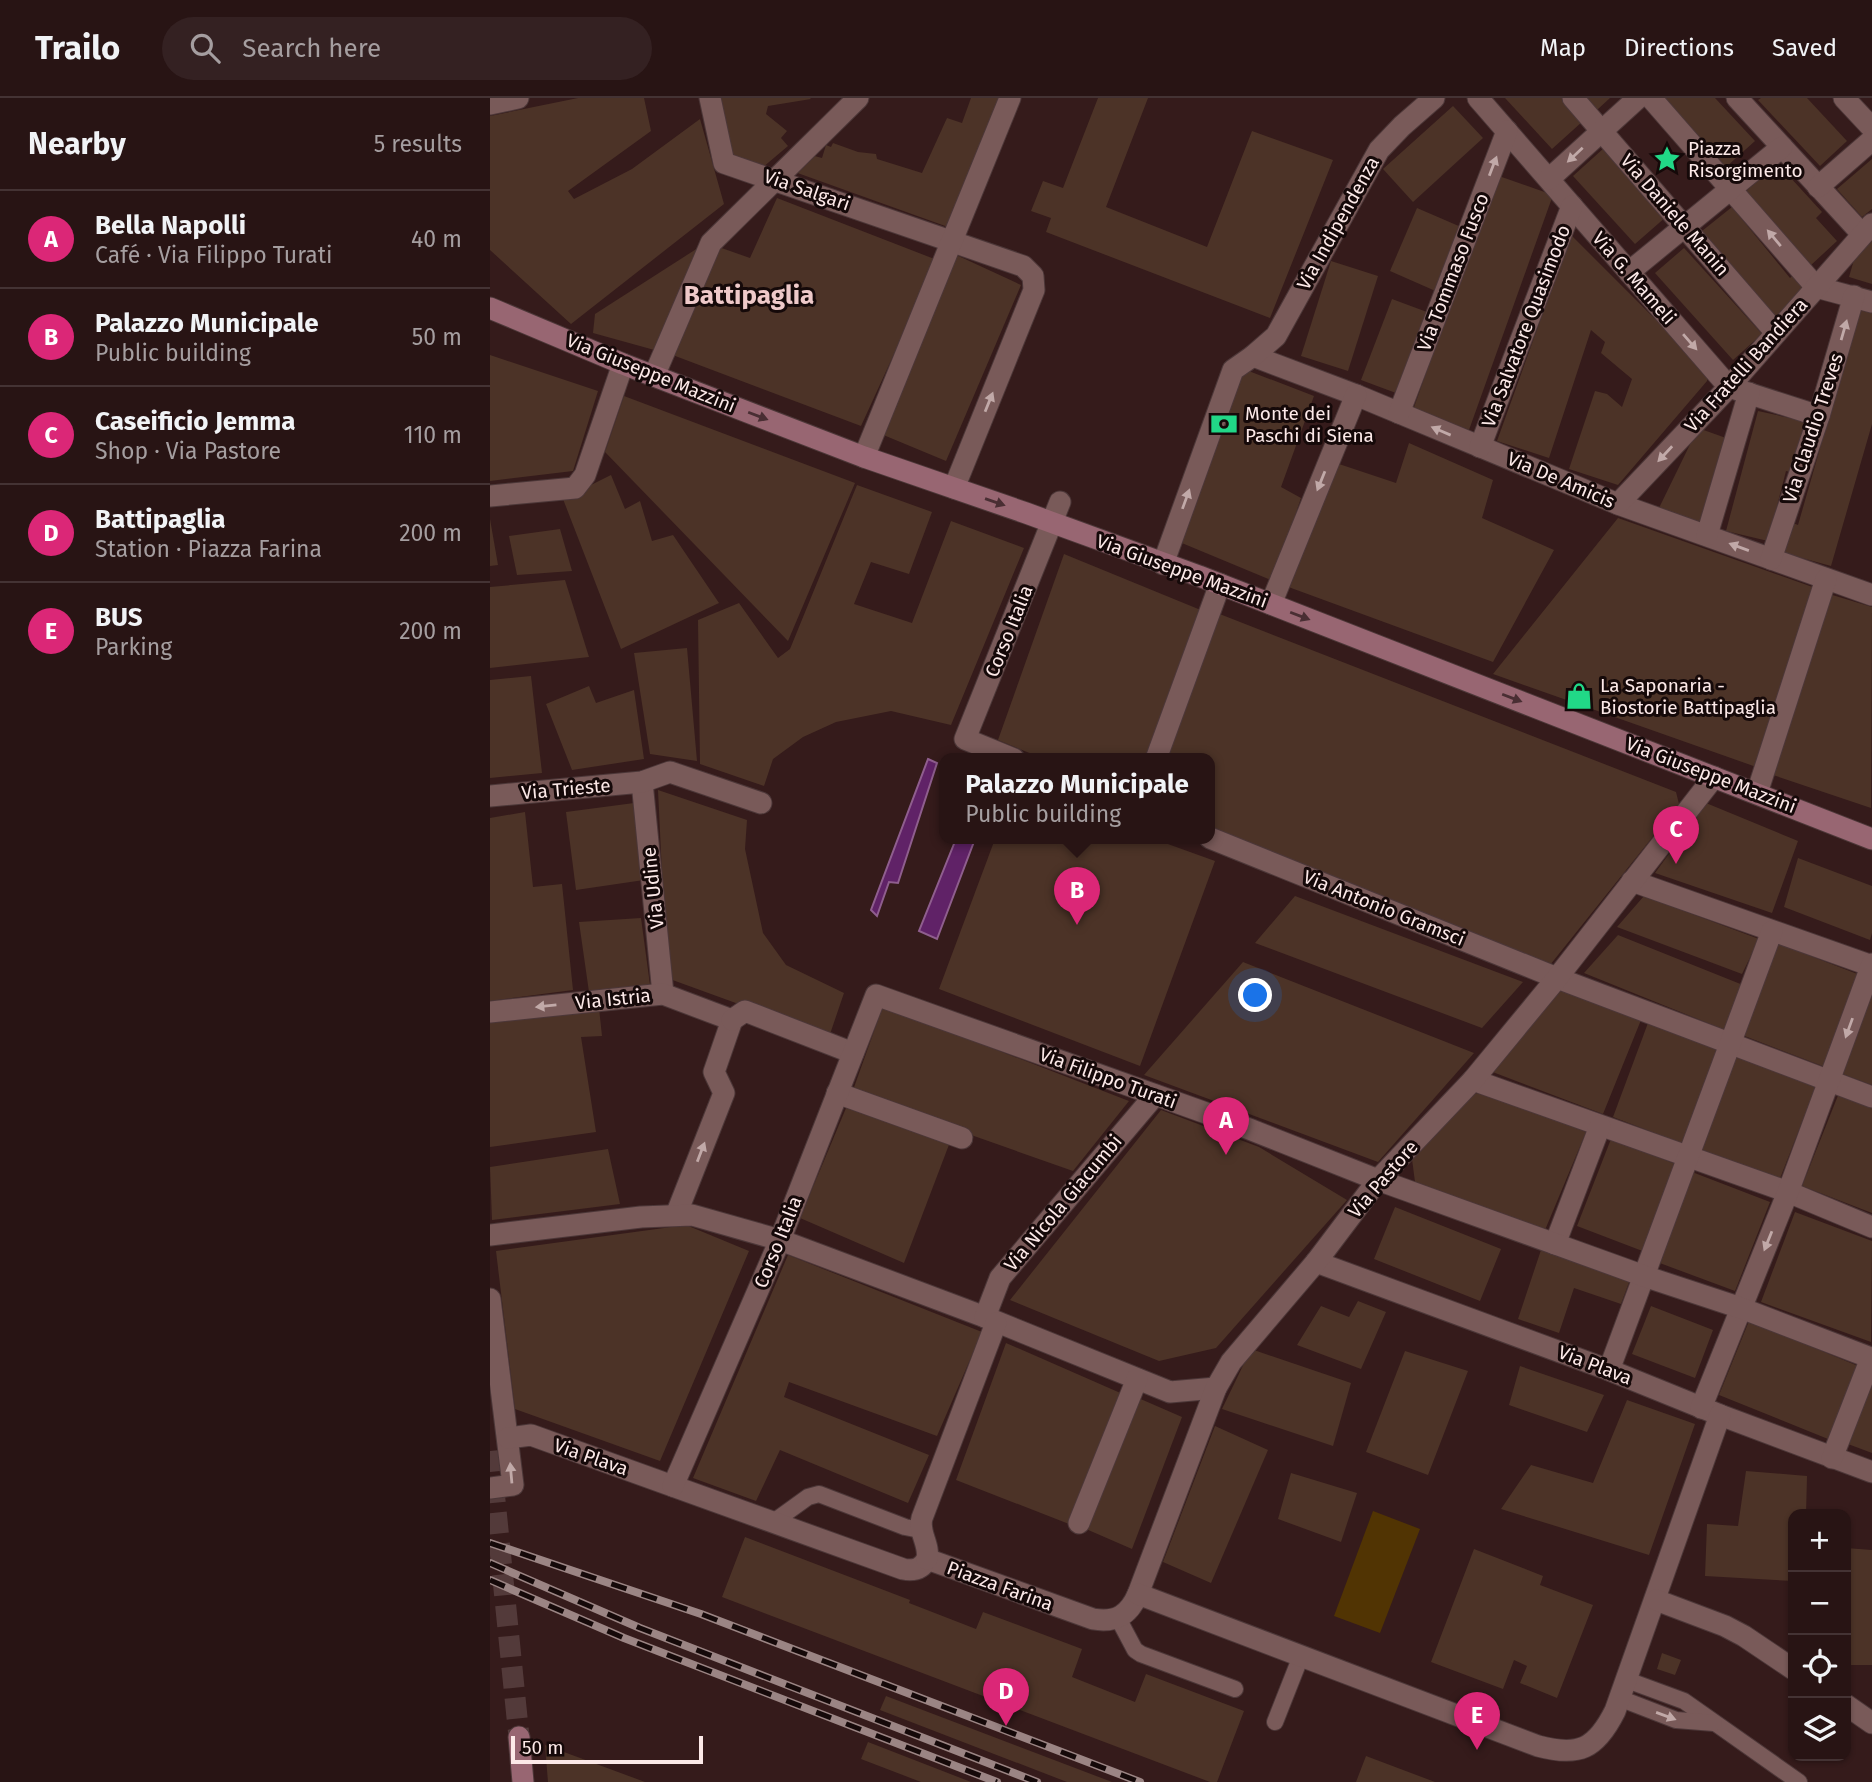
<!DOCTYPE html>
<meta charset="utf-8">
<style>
:root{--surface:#281414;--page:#342122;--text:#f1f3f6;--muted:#a59ea0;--line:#443334;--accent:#db2777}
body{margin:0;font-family:"Fira Sans",sans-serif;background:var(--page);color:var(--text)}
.controls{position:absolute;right:21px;bottom:21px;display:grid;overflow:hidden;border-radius:14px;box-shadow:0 2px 5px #0004}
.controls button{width:63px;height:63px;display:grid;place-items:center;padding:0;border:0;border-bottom:2px solid var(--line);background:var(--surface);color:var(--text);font:35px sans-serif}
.scale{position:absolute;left:21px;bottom:18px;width:192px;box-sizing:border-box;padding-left:7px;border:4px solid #fce9e8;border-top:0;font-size:19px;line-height:24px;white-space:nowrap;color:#fce9e8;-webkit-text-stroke:5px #150909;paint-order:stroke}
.you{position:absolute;left:766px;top:898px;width:24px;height:24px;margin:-18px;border:5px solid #fff;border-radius:50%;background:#1a73e8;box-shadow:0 0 0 10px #1a73e833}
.badge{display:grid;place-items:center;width:46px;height:46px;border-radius:50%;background:var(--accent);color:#fff;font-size:23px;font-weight:700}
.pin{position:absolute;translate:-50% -58px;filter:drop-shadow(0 2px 4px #0008)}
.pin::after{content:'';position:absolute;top:37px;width:24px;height:21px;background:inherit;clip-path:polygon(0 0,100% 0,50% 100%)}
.popup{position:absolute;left:449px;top:655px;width:276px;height:91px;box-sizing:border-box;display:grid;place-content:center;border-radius:14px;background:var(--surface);filter:drop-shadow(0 2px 5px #0005);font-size:23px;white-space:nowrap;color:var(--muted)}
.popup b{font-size:26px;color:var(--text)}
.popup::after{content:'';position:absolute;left:50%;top:100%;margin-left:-14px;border:14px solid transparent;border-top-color:var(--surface)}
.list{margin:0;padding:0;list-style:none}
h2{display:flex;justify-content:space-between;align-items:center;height:91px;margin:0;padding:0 28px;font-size:30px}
h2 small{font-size:23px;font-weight:400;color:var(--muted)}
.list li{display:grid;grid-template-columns:46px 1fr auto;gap:21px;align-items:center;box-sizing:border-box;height:98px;padding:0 28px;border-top:2px solid var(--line)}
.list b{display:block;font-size:26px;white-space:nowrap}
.list p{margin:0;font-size:23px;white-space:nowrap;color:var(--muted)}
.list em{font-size:23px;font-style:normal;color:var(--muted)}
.icon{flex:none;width:38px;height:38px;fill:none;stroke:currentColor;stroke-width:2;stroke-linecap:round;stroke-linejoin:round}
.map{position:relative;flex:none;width:1382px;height:1684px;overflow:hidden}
header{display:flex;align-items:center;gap:42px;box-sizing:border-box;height:98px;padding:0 35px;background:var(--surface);border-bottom:2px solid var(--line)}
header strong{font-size:33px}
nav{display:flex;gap:38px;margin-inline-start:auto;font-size:24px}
.search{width:490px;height:63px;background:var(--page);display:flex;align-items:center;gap:18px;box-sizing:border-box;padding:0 24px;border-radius:38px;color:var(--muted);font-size:26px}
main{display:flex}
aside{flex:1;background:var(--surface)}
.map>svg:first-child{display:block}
</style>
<header>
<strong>Trailo</strong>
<div class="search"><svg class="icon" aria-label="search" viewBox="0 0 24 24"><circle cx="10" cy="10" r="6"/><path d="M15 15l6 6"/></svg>Search here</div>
<nav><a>Map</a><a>Directions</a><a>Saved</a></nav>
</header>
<main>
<aside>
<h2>Nearby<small>5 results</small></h2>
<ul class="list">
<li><span class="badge">A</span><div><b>Bella Napolli</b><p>Café · Via Filippo Turati</p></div><em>40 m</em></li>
<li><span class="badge">B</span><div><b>Palazzo Municipale</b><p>Public building</p></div><em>50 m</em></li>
<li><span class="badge">C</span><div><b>Caseificio Jemma</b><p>Shop · Via Pastore</p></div><em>110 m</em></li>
<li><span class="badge">D</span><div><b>Battipaglia</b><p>Station · Piazza Farina</p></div><em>200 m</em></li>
<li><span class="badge">E</span><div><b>BUS</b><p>Parking</p></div><em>200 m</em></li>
</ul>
</aside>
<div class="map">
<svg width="1382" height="1684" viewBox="0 0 1382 1684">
<rect width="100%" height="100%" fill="#351b1b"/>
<polygon fill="#513403" points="883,1413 930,1431 890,1535 844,1518"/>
<g fill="#602267" stroke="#8f5e8e" stroke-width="2">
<polygon points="438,661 447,665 408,785 399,784 387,818 381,812"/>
<polygon points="466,741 485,741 447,841 429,833"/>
</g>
<g fill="#4c3327">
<polygon points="88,0 154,0 161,33 78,93 84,101 142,71 210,21 234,106 81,226 0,152 0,18"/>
<polygon points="225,0 320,0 321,1 278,8 276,16 297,33 291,40 298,48 272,70 240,57"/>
<polygon points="481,0 511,0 458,129 302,73 317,56 332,60 336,47 341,49 343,45 368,54 386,56 387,61 432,75 457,20 472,25"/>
<polygon points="608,0 658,0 616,109 717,149 762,33 843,62 780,220 556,134 561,120 541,113 553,83 573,90"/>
<polygon points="1015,0 1073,0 1093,23 1062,51"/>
<polygon points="1096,0 1120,0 1107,12"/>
<polygon points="1172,0 1225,0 1265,43 1236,69"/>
<polygon points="1271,0 1317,0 1357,43 1330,68 1268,2"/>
<polygon points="963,8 993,40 923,104 893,71"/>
<polygon points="1114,50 1177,118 1145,146 1083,78"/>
<polygon points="1382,61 1382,111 1372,119 1347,91"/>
<polygon points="1287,65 1332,114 1326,120 1347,143 1320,168 1253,96"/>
<polygon points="1006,77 1063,97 979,332 923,312"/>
<polygon points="287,100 447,162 371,328 180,256 223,147 260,160"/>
<polygon points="1242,109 1300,180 1303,177 1314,191 1284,222 1212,133"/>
<polygon points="927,110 978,132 950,195 900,173"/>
<polygon points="1081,137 1219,275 1217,283 1128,387 1079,371 1105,293 1117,296 1132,309 1142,281 1111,255 1115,244 1101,232 1059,360 1007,343"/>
<polygon points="1371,138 1382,142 1382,186 1359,179"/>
<polygon points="211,148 168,253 103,235 105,216"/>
<polygon points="1194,150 1272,236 1243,262 1165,175"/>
<polygon points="462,155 531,187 456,363 391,336"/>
<polygon points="841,163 888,178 858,273 811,258"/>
<polygon points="902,201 945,217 914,298 871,282"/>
<polygon points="1371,208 1382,211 1382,326 1341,468 1294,455 1303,425 1308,427"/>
<polygon points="0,257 108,293 83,373 0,383"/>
<polygon points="751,270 824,298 791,389 811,400 783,483 687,443"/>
<polygon points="134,298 365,385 298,543 115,354"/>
<polygon points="1268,313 1318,324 1305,375 1296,373 1278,443 1236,433"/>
<polygon points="1208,330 1236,340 1214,426 1169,410"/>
<polygon points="919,345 1003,382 992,420 1064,452 1003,564 793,487 849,366 906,385"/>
<polygon points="121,377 135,411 150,403 162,443 183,437 229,505 131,551 73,401"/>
<polygon points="367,387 442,414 419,476 381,464 364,506 422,525 461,423 534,450 461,627 401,613 346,624 313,639 283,661 274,688 210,666 208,522 249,505 288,560 300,551"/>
<polygon points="1128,420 1331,492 1272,671 1003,576"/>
<polygon points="0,421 8,467 0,468"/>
<polygon points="70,431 82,473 27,477 19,438"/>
<polygon points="574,456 718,515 661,661 554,661 508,642"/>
<polygon points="75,482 99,559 0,570 0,489"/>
<polygon points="1339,496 1382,509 1381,710 1280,676"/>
<polygon points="722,513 1186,694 1189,706 1060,867 720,731 720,661 669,661"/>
<polygon points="197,550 207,663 160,656 144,555"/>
<polygon points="41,578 52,675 0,680 0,582"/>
<polygon points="99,588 106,605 144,592 154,661 82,672 56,606"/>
<polygon points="168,692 257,722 255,751 273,835 296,867 354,895 339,939 177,880"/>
<polygon points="144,705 154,782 86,792 76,714"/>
<polygon points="1216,705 1308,743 1282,815 1165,775"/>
<polygon points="35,714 43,789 72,786 83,892 0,903 0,720"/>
<polygon points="505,741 664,741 725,763 650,968 449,891"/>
<polygon points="1308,760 1382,788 1382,835 1380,842 1294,809"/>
<polygon points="805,798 1033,884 992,930 765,845"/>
<polygon points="1154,798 1269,841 1252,876 1127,829"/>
<polygon points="151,820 160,887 99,894 89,824"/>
<polygon points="1128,837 1253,887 1235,932 1094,875"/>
<polygon points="1287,845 1370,877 1335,969 1252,937"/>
<polygon points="753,864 984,955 888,1064 654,977"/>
<polygon points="1070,890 1151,922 1113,1016 1000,973"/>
<polygon points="1382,893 1382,987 1350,975"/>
<polygon points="393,908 639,1003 583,1073 362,995"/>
<polygon points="109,910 112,938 91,939 106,1034 0,1049 0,922"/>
<polygon points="1158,925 1231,953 1196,1047 1123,1019"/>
<polygon points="1246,954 1327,986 1289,1083 1208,1051"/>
<polygon points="995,994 1096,1034 1055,1132 925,1084 922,1061 975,997"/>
<polygon points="1349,995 1382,1008 1382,1115 1312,1088"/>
<polygon points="359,1003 460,1044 414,1165 310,1120"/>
<polygon points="671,1012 769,1049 857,1102 726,1250 669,1263 520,1202"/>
<polygon points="1121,1041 1188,1067 1155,1154 1087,1128"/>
<polygon points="118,1051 130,1106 2,1122 0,1069"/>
<polygon points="1202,1074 1280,1104 1245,1193 1167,1164"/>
<polygon points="905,1109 1011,1151 990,1203 884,1161"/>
<polygon points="1305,1114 1382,1143 1381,1244 1271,1204"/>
<polygon points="196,1127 259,1153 170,1363 25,1311 6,1153"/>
<polygon points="1052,1149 1141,1179 1131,1206 1084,1190 1069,1235 1028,1221"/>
<polygon points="298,1157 492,1234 447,1338 299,1284 294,1299 439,1357 418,1405 290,1352 266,1403 203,1380"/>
<polygon points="868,1203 896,1214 871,1271 807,1247 831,1208 859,1219"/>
<polygon points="1161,1208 1223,1232 1205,1280 1142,1256"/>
<polygon points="1259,1223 1373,1270 1343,1343 1229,1297"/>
<polygon points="516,1245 635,1297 579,1426 466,1382"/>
<polygon points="761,1251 861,1285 843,1348 732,1311"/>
<polygon points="915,1253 978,1273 938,1377 876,1354"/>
<polygon points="1030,1268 1114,1297 1097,1334 1019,1307"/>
<polygon points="1382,1287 1382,1355 1358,1346"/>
<polygon points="646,1299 692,1319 642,1451 596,1431"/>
<polygon points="1137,1302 1205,1326 1159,1457 1011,1411 1041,1367 1103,1385"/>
<polygon points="725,1328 778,1352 721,1485 673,1464"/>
<polygon points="1256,1373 1317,1378 1316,1416 1303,1416 1303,1483 1215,1478 1217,1426 1248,1428"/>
<polygon points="801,1375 867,1395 851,1444 788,1421"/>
<polygon points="255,1439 420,1502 419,1505 486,1531 493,1514 592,1551 582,1579 645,1604 656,1576 754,1613 727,1684 720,1684 232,1499"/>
<polygon points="1356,1450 1382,1452 1382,1567 1356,1567"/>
<polygon points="984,1451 1053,1478 1050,1487 1103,1507 1067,1600 1030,1585 1037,1568 1024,1562 1013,1591 941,1564"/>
<polygon points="1172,1555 1191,1562 1185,1577 1167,1571"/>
<polygon points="396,1598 622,1684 577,1684 390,1612"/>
<polygon points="378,1644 481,1684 431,1684 371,1661"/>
<polygon points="55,1647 155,1684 58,1684"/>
<polygon points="876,1658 945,1684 866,1684"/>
</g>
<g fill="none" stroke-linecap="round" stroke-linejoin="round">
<polyline stroke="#533a3a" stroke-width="21" stroke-dasharray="21 10" stroke-linecap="butt" points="0,1353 29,1639"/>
<defs>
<g id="lane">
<polyline points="282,1425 318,1399 329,1396 415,1429 430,1432"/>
<polyline points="628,1520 645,1552 651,1556 745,1591"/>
<polyline points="1137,1582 1194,1603 1309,1684"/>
<polyline points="1129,1600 1186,1622 1224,1625"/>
<polyline points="785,1624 811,1558"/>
</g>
<g id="street">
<polyline points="220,0 234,65 533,168 543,178 544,192 464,390"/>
<polyline points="988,0 1239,289 1329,318"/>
<polyline points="1083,0 1286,235"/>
<polyline points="1161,0 1326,189"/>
<polyline points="1247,0 1372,136"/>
<polyline points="1354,0 1382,30"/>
<polyline points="0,6 28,0"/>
<polyline points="1059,81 1148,0"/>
<polyline points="1328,89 1382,42"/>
<polyline points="1139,174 1292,49"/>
<polyline points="1326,189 1382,204"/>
<polyline points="763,258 866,297 1128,406 1382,497"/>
<polyline points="164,278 221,145 368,0"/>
<polyline points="909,315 1017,33"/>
<polyline points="990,349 1082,108"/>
<polyline points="374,359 520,0"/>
<polyline points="0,398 85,390 95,377 133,266"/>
<polyline points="1128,406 1239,289 1382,126"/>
<polyline points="1217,437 1259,295"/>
<polyline points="1281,461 1329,318 1364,198"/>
<polyline points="673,466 743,272 763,258 786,238 889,52 912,28 944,0"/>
<polyline points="781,506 866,297"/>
<polyline points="524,661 475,641 570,404"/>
<polyline points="666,661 730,486"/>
<polyline points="152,684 173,896"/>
<polyline points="1267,695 1336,481"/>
<polyline points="0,698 152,684 180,674 271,705"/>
<polyline points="720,740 1067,880 1382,999"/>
<polyline points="1142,783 1382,868"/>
<polyline points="0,914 173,896 242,922 224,974 234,995 186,1117"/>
<polyline points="242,922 255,913 363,955"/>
<polyline points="983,982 1298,1094 1382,1129"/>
<polyline points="347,995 472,1040"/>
<polyline points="0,1137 151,1119 202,1117 290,1142 495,1219 680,1294 726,1290"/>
<polyline points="1065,1146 1110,1028"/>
<polyline points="826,1164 1119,1272 1230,1317 1382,1374"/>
<polyline points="0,1201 23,1387 0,1390"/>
<polyline points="495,1219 510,1180 665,997"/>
<polyline points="1119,1272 1282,833"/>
<polyline points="1211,1310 1298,1094 1382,866"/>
<path d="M18 1340 41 1337 413 1471C424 1473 432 1471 437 1461L603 1521C626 1525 639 1517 648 1496L726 1290 741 1264 826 1164 888 1082 983 982 1067 880 1224 679"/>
<polyline points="183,1388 290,1142 386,897 744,1025 888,1082 1154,1178 1251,1210 1381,1260 1342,1360"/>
<polyline points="589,1425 647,1281"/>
<path d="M437 1461C440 1446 428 1435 432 1420L506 1225"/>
<path d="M648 1496 1048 1648C1089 1659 1106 1651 1125 1613L1230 1317"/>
<polyline points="1166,1502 1235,1528 1254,1538 1303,1571"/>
<polyline points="1356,1607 1382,1625"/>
</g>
<g id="secondary">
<polyline points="0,210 133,266 374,359 536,415 709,478 1382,741"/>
<polyline points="29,1639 33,1684"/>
</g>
</defs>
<use href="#lane" stroke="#4c3738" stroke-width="18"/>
<use href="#street" stroke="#4c3738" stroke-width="23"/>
<use href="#secondary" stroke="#4c3738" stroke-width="23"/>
<use href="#lane" stroke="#795a59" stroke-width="16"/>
<use href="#street" stroke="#795a59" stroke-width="21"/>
<use href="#secondary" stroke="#986672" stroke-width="21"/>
<defs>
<g id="rail">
<polyline points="0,1445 211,1516 650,1684"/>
<polyline points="0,1465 150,1530 547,1684"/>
<polyline points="0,1482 134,1540 507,1684"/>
</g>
</defs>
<use href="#rail" stroke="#9b8584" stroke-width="8"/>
<use href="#rail" stroke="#150909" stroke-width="5" stroke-dasharray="16" stroke-linecap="butt"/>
</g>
<defs><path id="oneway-solid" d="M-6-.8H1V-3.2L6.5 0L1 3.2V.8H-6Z" transform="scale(1.75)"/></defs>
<g fill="#c1a9a8">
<use href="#oneway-solid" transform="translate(1085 57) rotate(137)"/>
<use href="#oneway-solid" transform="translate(1003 68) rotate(-69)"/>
<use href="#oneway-solid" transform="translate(1284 140) rotate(-130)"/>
<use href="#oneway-solid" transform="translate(1354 232) rotate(-74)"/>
<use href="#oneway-solid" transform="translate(1200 244) rotate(49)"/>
<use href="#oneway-solid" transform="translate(499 304) rotate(-68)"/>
<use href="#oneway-solid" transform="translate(951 333) rotate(-157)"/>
<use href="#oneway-solid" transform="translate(1175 356) rotate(133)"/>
<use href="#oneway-solid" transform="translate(831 383) rotate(112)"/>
<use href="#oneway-solid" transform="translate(696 401) rotate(-70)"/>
<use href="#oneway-solid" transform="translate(1249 449) rotate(-160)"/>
<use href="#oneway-solid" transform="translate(56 908) rotate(174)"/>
<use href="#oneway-solid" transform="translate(1359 930) rotate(110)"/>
<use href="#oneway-solid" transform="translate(211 1054) rotate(-69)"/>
<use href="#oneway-solid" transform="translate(1278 1143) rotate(112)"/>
<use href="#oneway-solid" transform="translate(21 1375) rotate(-95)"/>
<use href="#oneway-solid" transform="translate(1176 1618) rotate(20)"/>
</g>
<g fill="#492e33">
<use href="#oneway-solid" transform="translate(268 318) rotate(21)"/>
<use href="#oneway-solid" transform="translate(505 404) rotate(19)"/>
<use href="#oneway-solid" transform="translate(810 518) rotate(21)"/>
<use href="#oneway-solid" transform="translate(1022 600) rotate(21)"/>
</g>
<defs>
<symbol id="sight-bare" viewBox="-9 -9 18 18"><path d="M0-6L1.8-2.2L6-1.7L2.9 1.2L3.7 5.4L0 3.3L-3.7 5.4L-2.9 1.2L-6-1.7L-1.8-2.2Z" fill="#21d887" stroke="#150909" stroke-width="2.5" paint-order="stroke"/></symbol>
<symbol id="bank-bare" viewBox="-9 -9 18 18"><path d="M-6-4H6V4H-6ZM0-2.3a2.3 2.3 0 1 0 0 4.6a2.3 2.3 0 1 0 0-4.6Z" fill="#21d887" stroke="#150909" stroke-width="2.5" paint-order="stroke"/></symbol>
<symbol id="shop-bare" viewBox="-9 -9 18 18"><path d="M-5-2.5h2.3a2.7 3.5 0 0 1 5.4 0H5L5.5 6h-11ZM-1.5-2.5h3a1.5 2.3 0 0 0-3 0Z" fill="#21d887" stroke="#150909" stroke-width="2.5" paint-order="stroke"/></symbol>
</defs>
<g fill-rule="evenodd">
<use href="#sight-bare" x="1158" y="42" width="38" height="38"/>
<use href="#bank-bare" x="715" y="307" width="38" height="38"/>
<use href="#shop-bare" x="1070" y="579" width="38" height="38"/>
</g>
<g text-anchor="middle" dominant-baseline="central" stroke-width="6" stroke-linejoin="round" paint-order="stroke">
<g font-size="19" fill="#fce9e8" stroke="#150909" text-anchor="start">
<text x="1198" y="50">Piazza<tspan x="1198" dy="22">Risorgimento</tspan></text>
<text x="755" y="315">Monte dei<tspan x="755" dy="22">Paschi di Siena</tspan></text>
<text x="1110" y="587">La Saponaria -<tspan x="1110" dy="22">Biostorie Battipaglia</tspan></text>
</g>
<g font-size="19" fill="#fce9e8" stroke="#150909">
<text transform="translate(317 92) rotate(19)">Via Salgari</text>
<text transform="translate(1185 117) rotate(49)">Via Daniele Manin</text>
<text transform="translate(848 125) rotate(-61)">Via Indipendenza</text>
<text transform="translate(963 174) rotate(-69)">Via Tommaso Fusco</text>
<text transform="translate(1144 180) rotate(49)">Via G. Mameli</text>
<text transform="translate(1036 228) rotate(-69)">Via Salvatore Quasimodo</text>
<text transform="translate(1256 267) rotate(-48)">Via Fratelli Bandiera</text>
<text transform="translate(161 275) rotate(22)">Via Giuseppe Mazzini</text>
<text transform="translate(1323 330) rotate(-72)">Via Claudio Treves</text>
<text transform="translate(1071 382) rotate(23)">Via De Amicis</text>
<text transform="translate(692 473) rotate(20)">Via Giuseppe Mazzini</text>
<text transform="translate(519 533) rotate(-68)">Corso Italia</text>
<text transform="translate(1221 677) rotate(21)">Via Giuseppe Mazzini</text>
<text transform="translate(76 691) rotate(-5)">Via Trieste</text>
<text transform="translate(163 790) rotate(-96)">Via Udine</text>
<text transform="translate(894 810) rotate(22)">Via Antonio Gramsci</text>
<text transform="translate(123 901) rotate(-6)">Via Istria</text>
<text transform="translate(618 980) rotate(20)">Via Filippo Turati</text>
<text transform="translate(893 1081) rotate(-49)">Via Pastore</text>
<text transform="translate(573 1105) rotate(-50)">Via Nicola Giacumbi</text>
<text transform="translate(288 1144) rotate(-68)">Corso Italia</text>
<text transform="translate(1105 1267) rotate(21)">Via Plava</text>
<text transform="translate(101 1359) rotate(19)">Via Plava</text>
<text transform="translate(510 1488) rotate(20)">Piazza Farina</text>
</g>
<g font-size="26" font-weight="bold" fill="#eec9c9" stroke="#150909">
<text x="259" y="197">Battipaglia</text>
</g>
</g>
</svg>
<div class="controls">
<button>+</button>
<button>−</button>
<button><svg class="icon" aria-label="locate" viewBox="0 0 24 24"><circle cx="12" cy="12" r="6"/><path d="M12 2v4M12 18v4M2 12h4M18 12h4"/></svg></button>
<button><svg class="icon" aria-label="layers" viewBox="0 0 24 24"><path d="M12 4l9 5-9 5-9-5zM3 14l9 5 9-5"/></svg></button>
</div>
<div class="scale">50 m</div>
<div class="you"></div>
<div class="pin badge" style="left:736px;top:1057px">A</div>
<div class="pin badge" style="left:587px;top:827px">B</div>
<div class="popup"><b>Palazzo Municipale</b>Public building</div>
<div class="pin badge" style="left:1186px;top:766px">C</div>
<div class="pin badge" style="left:516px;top:1628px">D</div>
<div class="pin badge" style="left:987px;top:1652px">E</div>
</div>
</main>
